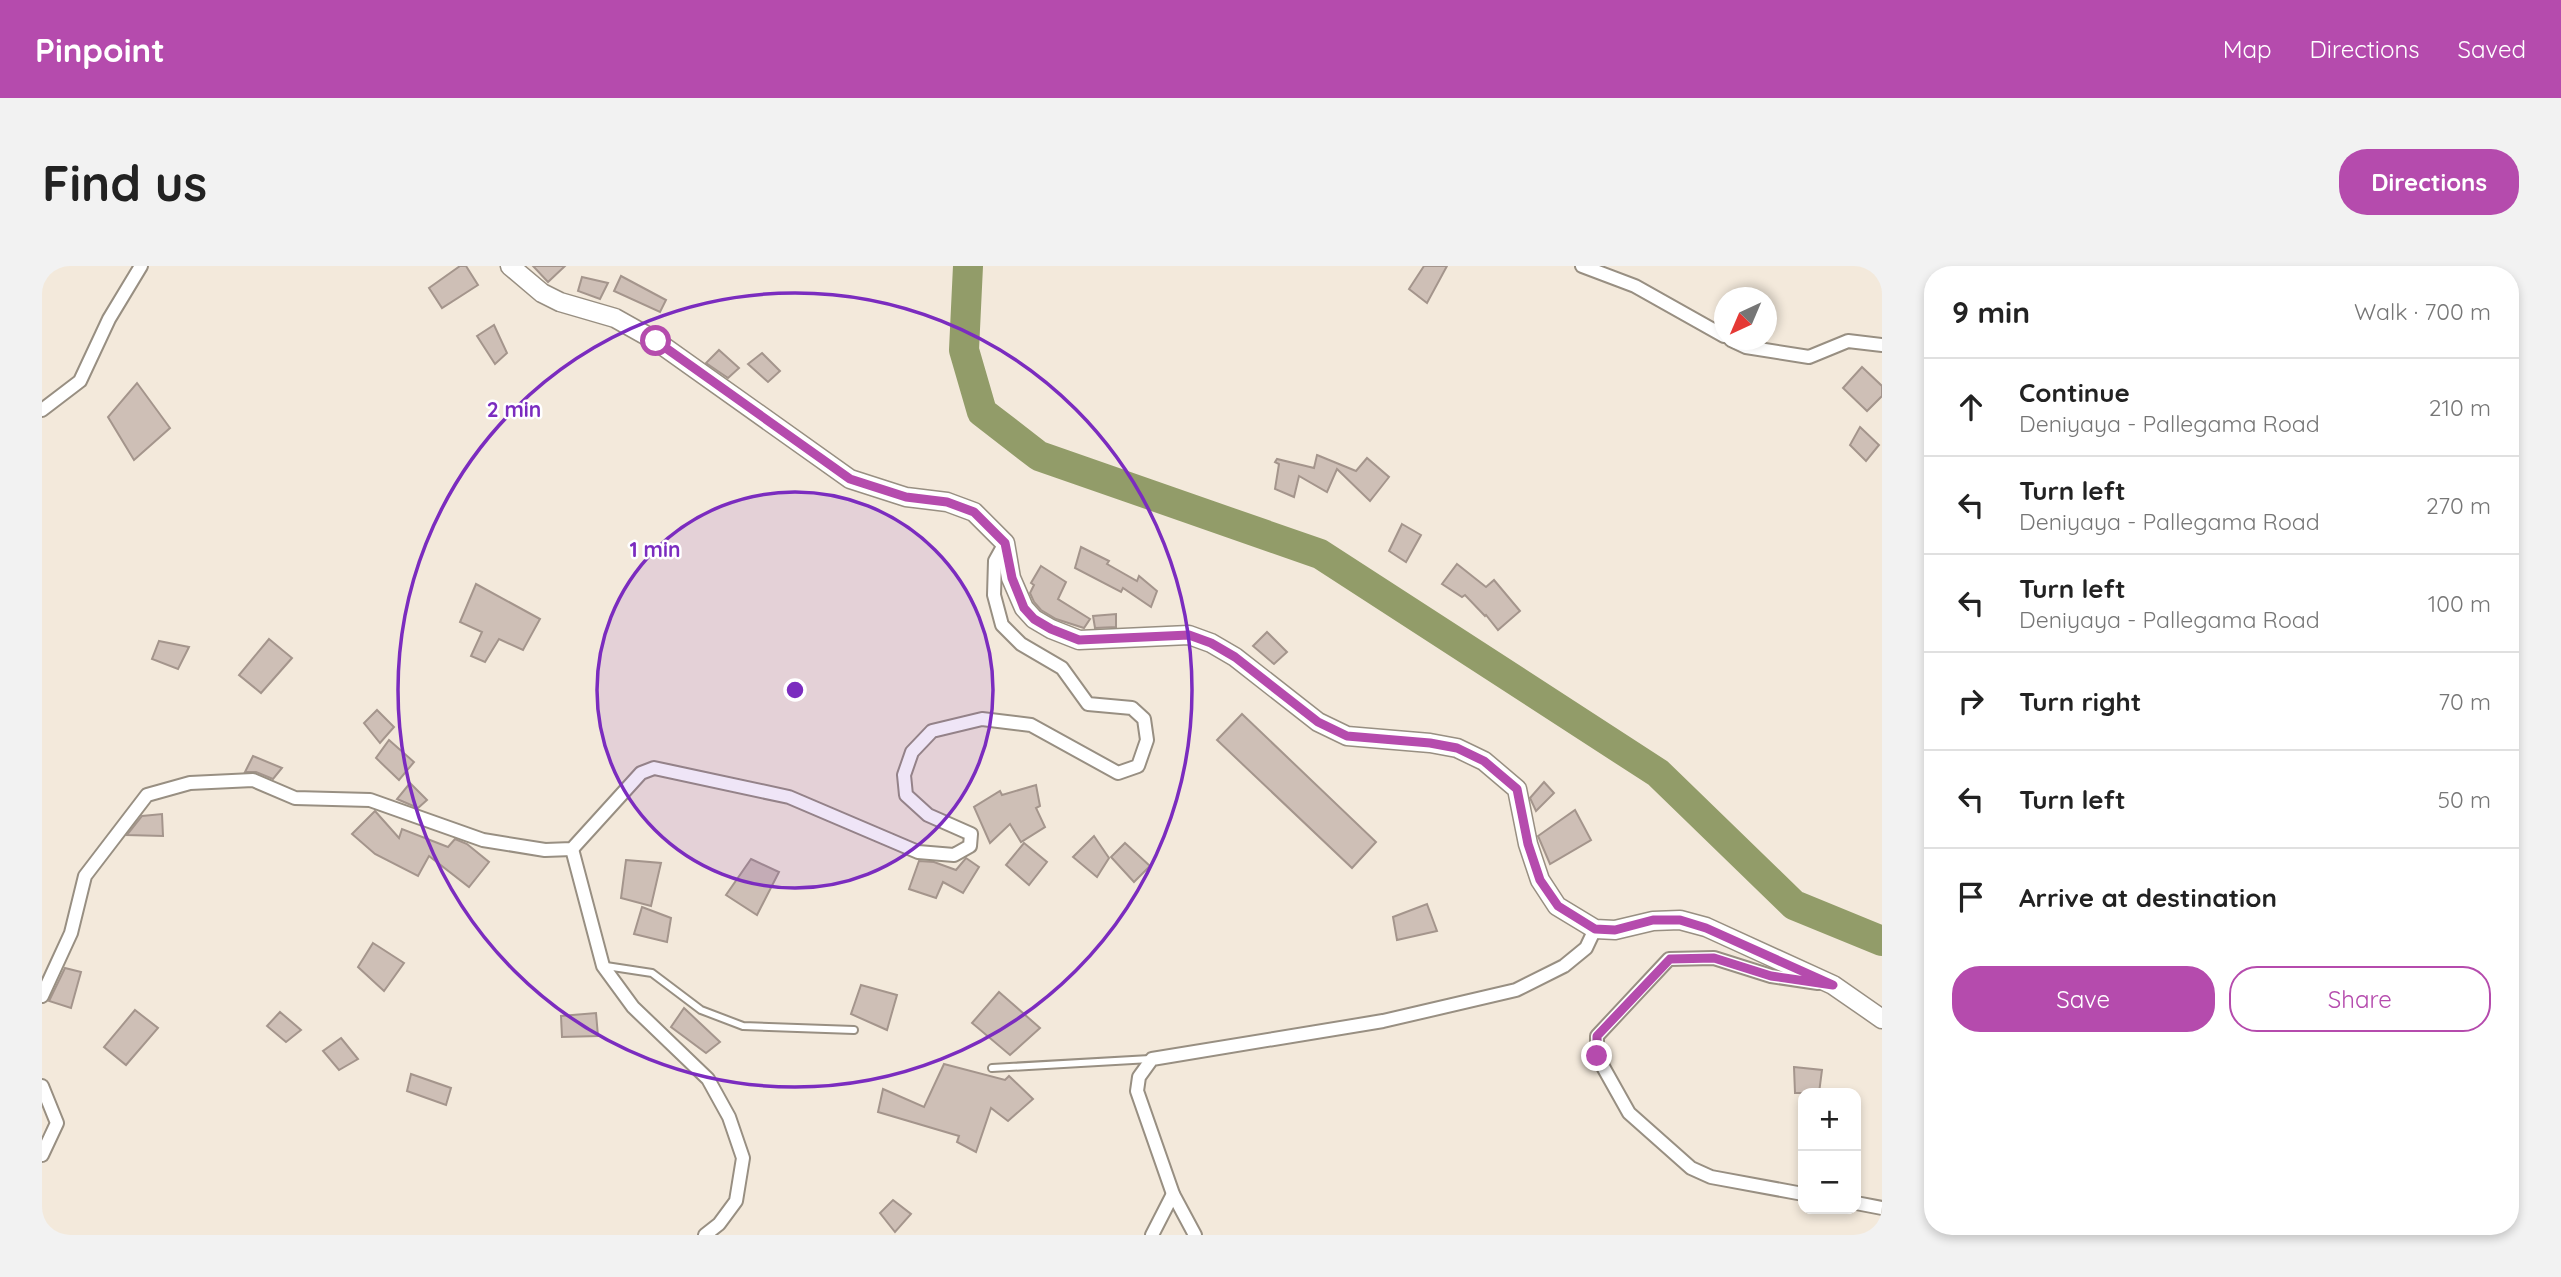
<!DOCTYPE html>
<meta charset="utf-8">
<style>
:root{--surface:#fff;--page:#f2f2f2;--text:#222;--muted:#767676;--line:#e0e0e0;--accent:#b54bad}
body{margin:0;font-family:Quicksand,sans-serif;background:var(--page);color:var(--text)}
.controls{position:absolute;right:21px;bottom:21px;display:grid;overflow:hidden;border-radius:14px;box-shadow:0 4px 10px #0003}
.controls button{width:63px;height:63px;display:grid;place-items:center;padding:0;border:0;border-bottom:2px solid var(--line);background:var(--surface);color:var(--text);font:35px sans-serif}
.compass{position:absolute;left:1672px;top:21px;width:63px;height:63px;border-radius:50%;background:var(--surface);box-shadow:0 4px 10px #0003;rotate:224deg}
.stop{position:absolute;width:21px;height:21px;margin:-16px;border:5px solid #b54bad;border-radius:50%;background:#fff}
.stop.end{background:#b54bad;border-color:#fff;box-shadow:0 2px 7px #0008}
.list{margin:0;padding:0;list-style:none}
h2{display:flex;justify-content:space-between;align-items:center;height:91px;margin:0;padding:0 28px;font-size:30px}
h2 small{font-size:23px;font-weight:400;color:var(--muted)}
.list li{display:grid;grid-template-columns:46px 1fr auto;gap:21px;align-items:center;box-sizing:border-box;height:98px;padding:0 28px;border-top:2px solid var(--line)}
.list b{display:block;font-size:26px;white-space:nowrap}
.list p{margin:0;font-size:23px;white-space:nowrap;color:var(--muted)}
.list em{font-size:23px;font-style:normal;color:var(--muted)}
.actions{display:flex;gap:14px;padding:21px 28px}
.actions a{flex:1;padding:16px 0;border:2px solid var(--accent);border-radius:28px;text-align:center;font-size:24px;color:var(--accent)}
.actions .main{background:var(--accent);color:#fff}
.icon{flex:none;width:38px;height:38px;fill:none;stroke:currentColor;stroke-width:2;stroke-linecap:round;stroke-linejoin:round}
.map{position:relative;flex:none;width:1840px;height:969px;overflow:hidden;border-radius:28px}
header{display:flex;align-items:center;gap:42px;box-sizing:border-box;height:98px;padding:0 35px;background:var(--accent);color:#fff}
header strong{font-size:33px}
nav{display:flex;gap:38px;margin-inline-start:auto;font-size:24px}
.intro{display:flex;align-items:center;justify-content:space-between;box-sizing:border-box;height:168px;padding:0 42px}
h1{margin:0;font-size:49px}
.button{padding:18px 32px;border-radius:28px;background:var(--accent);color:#fff;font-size:24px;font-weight:700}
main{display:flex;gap:42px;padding:0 42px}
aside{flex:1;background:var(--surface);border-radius:28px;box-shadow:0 4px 10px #0003}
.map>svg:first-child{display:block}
</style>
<header>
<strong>Pinpoint</strong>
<nav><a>Map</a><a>Directions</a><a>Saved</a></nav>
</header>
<div class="intro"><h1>Find us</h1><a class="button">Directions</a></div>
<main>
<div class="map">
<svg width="1840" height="969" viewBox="0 0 1840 969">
<rect width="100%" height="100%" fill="#f3e9db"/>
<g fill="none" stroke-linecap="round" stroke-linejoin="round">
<polyline stroke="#929c69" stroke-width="30" points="926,0 922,84 940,146 997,190 1278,288 1616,507 1752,639 1840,675"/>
</g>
<g fill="#cebfb6" stroke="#a4958c" stroke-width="2">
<polygon points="418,0 424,0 436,19 400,42 387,22"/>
<polygon points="491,0 523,0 506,16"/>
<polygon points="1382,0 1405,0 1385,37 1367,23"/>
<polygon points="579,10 624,34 618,46 572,25"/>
<polygon points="540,11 566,17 558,33 536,25"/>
<polygon points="452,59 465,87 453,98 435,70"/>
<polygon points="677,84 697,102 686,112 664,97"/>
<polygon points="720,87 738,105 726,116 706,98"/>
<polygon points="1820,101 1840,120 1840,130 1825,145 1801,122"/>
<polygon points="95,117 128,162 92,194 66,151"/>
<polygon points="1818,161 1837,179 1824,195 1808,179"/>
<polygon points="1275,189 1314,205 1325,192 1347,211 1328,235 1295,203 1285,226 1257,210 1252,231 1233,223 1237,198 1233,196 1235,193 1272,202"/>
<polygon points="1360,258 1379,269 1364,296 1347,285"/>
<polygon points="1039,281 1067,295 1065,298 1095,315 1097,310 1115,325 1109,341 1081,322 1079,326 1033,302"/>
<polygon points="1415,298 1444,321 1452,314 1478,345 1456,364 1444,349 1443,350 1423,329 1420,331 1400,318"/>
<polygon points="999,300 1024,316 1016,333 1048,353 1042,362 1014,353 999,344 992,336 988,327 992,319 989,317"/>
<polygon points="434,318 498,353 481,384 457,373 443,396 429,390 440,366 418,356"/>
<polygon points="1074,348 1074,361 1053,362 1051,350"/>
<polygon points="1225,366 1245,386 1232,398 1211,380"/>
<polygon points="227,373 250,392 219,427 197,409"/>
<polygon points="117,375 147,381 136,403 110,393"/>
<polygon points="335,444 352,461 338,477 322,457"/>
<polygon points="1200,448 1334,576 1310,602 1175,474"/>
<polygon points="347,474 372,496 357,514 334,492"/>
<polygon points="211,490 240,502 231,513 214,506 203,506"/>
<polygon points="1502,516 1512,527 1494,545 1488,532"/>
<polygon points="368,517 385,534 376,542 355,533"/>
<polygon points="994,519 998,540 994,542 1003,561 979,576 968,558 948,577 932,541 958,525 960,529"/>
<polygon points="1533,544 1549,574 1508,598 1496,570"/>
<polygon points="333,545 357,572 360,563 406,581 413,573 425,578 447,596 427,621 387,590 376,610 333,588 310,568"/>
<polygon points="120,548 121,570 85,569 100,550"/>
<polygon points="1052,570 1067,592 1055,611 1031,591"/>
<polygon points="982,577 1005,596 987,619 964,599"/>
<polygon points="1083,577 1108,600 1092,616 1069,591"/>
<polygon points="924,592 937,601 921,627 901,616 894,632 867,623 877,595 892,596 914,604"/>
<polygon points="709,593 737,606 715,649 684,629"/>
<polygon points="584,594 619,597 609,640 579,632"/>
<polygon points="1385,638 1395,665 1355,674 1351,651"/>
<polygon points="600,641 629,652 625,676 592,668"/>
<polygon points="331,677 362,697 342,725 316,701"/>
<polygon points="23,702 39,706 29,742 7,735"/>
<polygon points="819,719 855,729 845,764 809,748"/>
<polygon points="957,726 998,762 968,789 930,757"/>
<polygon points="642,742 678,776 664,787 629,761"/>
<polygon points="93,744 116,762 84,799 62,781"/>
<polygon points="238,746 259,764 244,776 225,760"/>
<polygon points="554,747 556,770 520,771 519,750"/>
<polygon points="299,772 316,793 297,804 281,785"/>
<polygon points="902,798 963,814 967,810 991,833 966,855 949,842 934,886 915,876 917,870 836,846 841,823 882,841"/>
<polygon points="1752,801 1780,804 1777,827 1753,827"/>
<polygon points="369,808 409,822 404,839 365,825"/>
<polygon points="851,934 869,948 853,966 838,947"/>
</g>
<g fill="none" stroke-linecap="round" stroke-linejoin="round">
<defs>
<g id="lane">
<polyline points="564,700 610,707 659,744 701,760 812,764"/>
<polyline points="950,802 1108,793"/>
</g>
<g id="street">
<polyline points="1540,0 1593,20 1682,70"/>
<polyline points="1689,74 1704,81 1767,91 1806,75 1840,79"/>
<polyline points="0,144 38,115 67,53 99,0"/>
<polyline points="530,583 561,700 591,741 666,813 687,851 701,892 694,935 677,958 663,969"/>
<polyline points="0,730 29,667 43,610 105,529 148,517 211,514 253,532 328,534 441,574 503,584 530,583 599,507 612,502 747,531 876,586 912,589 928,580 929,568 886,549 864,529 862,509 870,486 890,465 940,453 989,459 1076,507 1096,500 1105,474 1102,453 1090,442 1046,438 1020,402 979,378 960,359 952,329 953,295 963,277"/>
<polyline points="0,820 15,857 0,889"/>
<polyline points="1761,928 1669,911 1649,902 1587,847 1555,790 1555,770 1627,693 1672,692 1729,710 1776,717"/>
<polyline points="1814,937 1840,942"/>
<polyline points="1110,969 1131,928"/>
<polyline points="1153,969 1131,928 1095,825 1097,811 1110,793 1341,755 1474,724 1522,700 1544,682 1553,663"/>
</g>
<polyline id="secondary" points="468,0 500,27 518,36 573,52 614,75 808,213 864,231 905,236 932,246 963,277 969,312 982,342 992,353 1009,363 1037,374 1147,369 1169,377 1193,391 1276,456 1305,470 1388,477 1415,482 1442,495 1475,523 1486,578 1498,614 1515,640 1553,663 1573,664 1611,655 1638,654 1664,661 1791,719 1840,753"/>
</defs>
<use href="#lane" stroke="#988f82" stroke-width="10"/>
<use href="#street" stroke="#988f82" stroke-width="16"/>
<use href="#secondary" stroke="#988f82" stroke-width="21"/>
<use href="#lane" stroke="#fff" stroke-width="6"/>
<use href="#street" stroke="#fff" stroke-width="12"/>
<use href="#secondary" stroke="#fff" stroke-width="18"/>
</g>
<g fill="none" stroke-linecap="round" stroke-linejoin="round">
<polyline stroke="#b54bad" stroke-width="9" points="614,75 808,213 864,231 905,236 932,246 963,277 970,312 982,342 992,353 1009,363 1037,374 1147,369 1169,377 1193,391 1276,456 1305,470 1388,477 1415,482 1442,495 1475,523 1486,578 1498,614 1516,640 1553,663 1573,664 1611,654 1638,654 1664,662 1791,719 1729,710 1672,692 1628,693 1555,770 1555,790"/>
</g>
<circle cx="753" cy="424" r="198" fill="#7b2cbf" fill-opacity=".12"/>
<g fill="none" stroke="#7b2cbf" stroke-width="3.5">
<circle cx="753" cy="424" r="198"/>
<circle cx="753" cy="424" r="397"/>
</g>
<circle cx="753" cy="424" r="10" fill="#7b2cbf" stroke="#fff" stroke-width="3.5"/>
<g font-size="21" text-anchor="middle" font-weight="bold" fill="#7b2cbf" stroke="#fff" stroke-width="5" stroke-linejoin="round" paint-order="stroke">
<text x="472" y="151">2 min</text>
<text x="613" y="291">1 min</text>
</g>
</svg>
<div class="controls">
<button>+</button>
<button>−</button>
</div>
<svg class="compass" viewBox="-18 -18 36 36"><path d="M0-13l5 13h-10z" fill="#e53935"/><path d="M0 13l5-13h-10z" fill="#767676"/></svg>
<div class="stop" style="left:614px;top:75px"></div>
<div class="stop end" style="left:1555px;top:790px"></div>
</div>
<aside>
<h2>9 min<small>Walk · 700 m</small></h2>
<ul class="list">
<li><svg class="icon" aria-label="ahead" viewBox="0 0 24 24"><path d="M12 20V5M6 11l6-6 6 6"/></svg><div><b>Continue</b><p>Deniyaya - Pallegama Road</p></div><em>210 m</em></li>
<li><svg class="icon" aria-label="left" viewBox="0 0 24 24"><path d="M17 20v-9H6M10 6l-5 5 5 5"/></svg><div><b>Turn left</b><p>Deniyaya - Pallegama Road</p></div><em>270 m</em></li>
<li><svg class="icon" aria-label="left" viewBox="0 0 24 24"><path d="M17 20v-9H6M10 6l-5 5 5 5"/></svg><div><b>Turn left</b><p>Deniyaya - Pallegama Road</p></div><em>100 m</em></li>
<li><svg class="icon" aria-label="right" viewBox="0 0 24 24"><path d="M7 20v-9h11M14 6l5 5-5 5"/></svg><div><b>Turn right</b></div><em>70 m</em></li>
<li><svg class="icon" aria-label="left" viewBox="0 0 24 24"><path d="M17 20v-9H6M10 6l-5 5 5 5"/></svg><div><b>Turn left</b></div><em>50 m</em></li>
<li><svg class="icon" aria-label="arrive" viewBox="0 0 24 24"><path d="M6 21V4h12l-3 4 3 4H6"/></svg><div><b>Arrive at destination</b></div></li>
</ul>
<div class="actions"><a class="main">Save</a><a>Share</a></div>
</aside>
</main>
